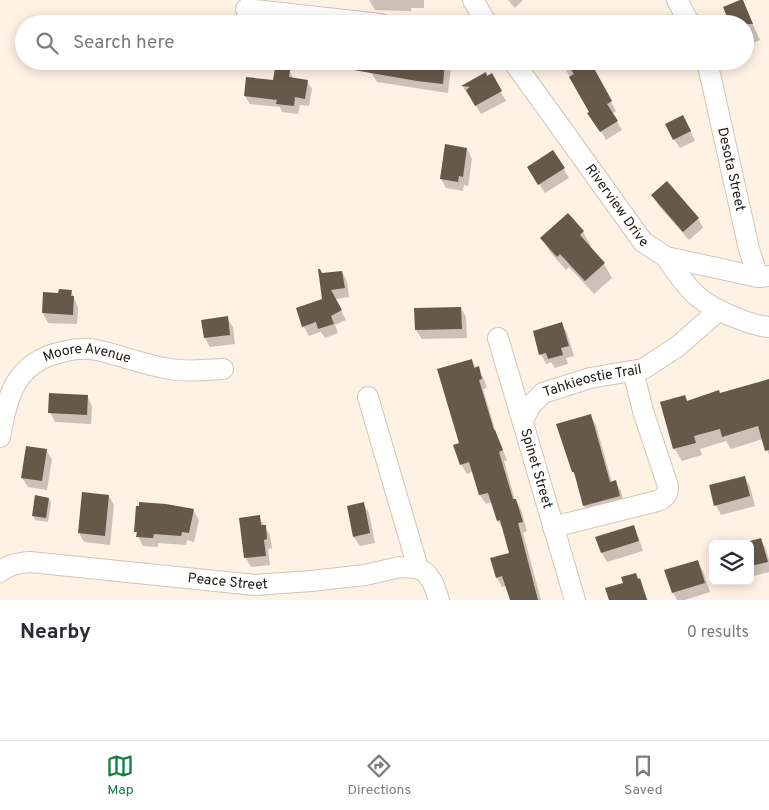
<!DOCTYPE html>
<style>
:root{--surface:#fff;--page:#f2f2f3;--text:#2b2b33;--muted:#7c7c81;--line:#e1e1e2;--accent:#0b8043}
body{margin:0;font-family:Overpass,sans-serif;background:var(--page);color:var(--text)}
.controls{position:absolute;right:15px;bottom:15px;display:grid;overflow:hidden;border-radius:8px;box-shadow:0 2px 12px #0003}
.controls button{width:45px;height:45px;display:grid;place-items:center;padding:0;border:0;border-bottom:1px solid var(--line);background:var(--surface);color:var(--text);font:25px sans-serif}
.list{margin:0;padding:0;list-style:none}
h2{display:flex;justify-content:space-between;align-items:center;height:65px;margin:0;padding:0 20px;font-size:21px}
h2 small{font-size:16px;font-weight:400;color:var(--muted)}
.icon{flex:none;width:28px;height:28px;fill:none;stroke:currentColor;stroke-width:2;stroke-linecap:round;stroke-linejoin:round}
.map{position:relative;flex:none;width:769px;height:600px;overflow:hidden}
.search{position:absolute;background:var(--surface);box-shadow:0 2px 12px #0003;left:15px;right:15px;top:15px;height:55px;display:flex;align-items:center;gap:12px;box-sizing:border-box;padding:0 18px;border-radius:28px;color:var(--muted);font-size:19px}
.sheet{height:140px;background:var(--surface)}
nav{display:flex;justify-content:space-around;align-items:center;box-sizing:border-box;height:70px;border-top:1px solid var(--line);background:var(--surface);font-size:14px;color:var(--muted)}
nav a{display:grid;justify-items:center;gap:2px}
nav .on{color:var(--accent)}
.map>svg:first-child{display:block}
</style>
<div class="map">
<svg width="769" height="600" viewBox="0 0 769 600">
<rect width="100%" height="100%" fill="#fef2e4"/>
<g fill="#0003">
<polygon points="369,0 424,0 424,8 411,8 411,11 375,10"/>
<polygon points="508,0 523,0 515,8"/>
<polygon points="742,1 760,40 747,46 745,24"/>
<polygon points="554,18 558,24 545,24"/>
<polygon points="373,61 448,61 451,66 448,93 377,82 371,72"/>
<polygon points="557,61 578,61 595,73 616,111 612,114 622,130 606,140 562,63 559,65"/>
<polygon points="289,71 294,79 307,81 312,89 309,106 300,105 298,114 282,112 280,107 250,104 245,96 274,81"/>
<polygon points="485,74 487,78 491,75 506,101 481,114 470,96 468,95 463,87"/>
<polygon points="688,126 695,141 680,148 674,139"/>
<polygon points="467,149 472,159 468,186 464,185 463,191 446,188 441,179"/>
<polygon points="563,168 569,178 545,193 534,176"/>
<polygon points="653,195 698,218 703,228 689,240 658,205"/>
<polygon points="567,215 583,232 591,246 590,248 604,264 612,278 594,294 569,267 566,270 550,252 542,238"/>
<polygon points="342,272 347,281 349,297 335,299 346,320 335,325 338,333 325,338 321,332 309,336 304,327 297,309 323,300 322,275"/>
<polygon points="71,291 78,307 77,324 48,323 43,313 59,295"/>
<polygon points="461,308 466,317 467,338 422,339 416,330"/>
<polygon points="227,318 233,327 235,344 210,347 205,338"/>
<polygon points="562,324 567,333 574,356 566,358 568,364 555,368 551,362 546,364 541,354"/>
<polygon points="471,360 483,377 487,388 483,389 497,436 507,460 504,461 515,500 521,509 527,531 523,533 541,600 511,600 507,586 502,587 497,578 491,559 511,554 504,531 498,521 492,502 486,504 480,495 474,471 467,474 461,464 461,444"/>
<polygon points="769,381 769,455 763,439 731,449 726,441 700,449 702,455 682,461 674,448 685,396 688,402"/>
<polygon points="87,396 92,406 91,424 55,422 50,412"/>
<polygon points="590,415 596,425 612,483 615,482 621,491 625,506 590,515 584,506 577,480 573,472"/>
<polygon points="46,450 52,459 47,490 28,487 22,478"/>
<polygon points="744,477 750,486 755,506 721,515 716,505"/>
<polygon points="109,496 114,505 110,545 84,542 79,533"/>
<polygon points="49,499 51,503 48,522 35,520 33,515"/>
<polygon points="363,504 369,513 375,543 360,546 354,537"/>
<polygon points="137,507 193,510 199,520 194,542 187,540 186,545 158,543 158,547 143,546 136,532"/>
<polygon points="259,517 270,535 272,548 268,549 270,565 251,567 246,558"/>
<polygon points="633,526 638,536 643,551 607,562 602,553 597,538"/>
<polygon points="761,539 766,549 769,560 769,572 750,577 750,544 744,544"/>
<polygon points="697,561 703,571 710,592 685,600 677,600 673,593"/>
<polygon points="639,580 648,600 610,600 638,580"/>
</g>
<g fill="#66594a">
<polygon points="740,0 743,0 753,24 730,24 723,7"/>
<polygon points="348,61 445,61 443,84 417,81 348,69"/>
<polygon points="565,61 590,61 612,101 607,104 618,121 600,132 587,113 589,112 569,77 574,74"/>
<polygon points="275,68 290,70 289,77 308,80 305,99 295,97 294,106 276,104 277,100 244,96 246,77 273,80"/>
<polygon points="486,72 487,76 492,73 502,91 475,106 466,90 470,87 461,86"/>
<polygon points="683,115 691,131 673,140 665,124"/>
<polygon points="445,144 467,148 463,177 459,176 458,182 440,179"/>
<polygon points="553,150 565,168 538,185 527,167"/>
<polygon points="667,181 699,218 683,232 651,195"/>
<polygon points="568,213 584,231 580,235 605,263 585,281 560,254 557,257 540,238"/>
<polygon points="318,269 320,269 322,273 342,271 345,288 331,290 342,310 331,316 334,324 318,329 316,322 302,327 296,308 322,299"/>
<polygon points="59,289 72,290 71,296 74,296 73,315 42,313 43,292 58,293"/>
<polygon points="461,307 462,329 415,330 414,308"/>
<polygon points="228,316 230,335 204,338 201,320"/>
<polygon points="562,322 569,346 561,348 563,355 548,359 546,353 539,355 533,331"/>
<polygon points="472,359 474,368 479,366 482,379 479,380 494,430 495,430 503,450 499,452 513,499 516,499 523,522 518,523 538,600 510,600 502,576 496,578 490,558 509,553 500,520 497,521 488,493 479,495 469,462 460,465 453,445 459,443 437,369"/>
<polygon points="769,379 769,450 765,451 758,426 722,437 720,429 694,436 696,443 673,449 660,402 685,395 687,401 719,390 720,393"/>
<polygon points="49,393 88,395 87,415 48,413"/>
<polygon points="591,414 610,482 616,480 620,496 583,506 574,472 572,472 556,424"/>
<polygon points="26,446 47,449 42,481 21,478"/>
<polygon points="745,476 750,496 714,506 709,485"/>
<polygon points="82,492 109,495 105,536 78,533"/>
<polygon points="35,495 49,498 46,518 32,516"/>
<polygon points="139,502 166,504 194,509 189,533 182,532 181,536 154,534 153,538 136,537 137,532 134,532 136,506 139,506"/>
<polygon points="364,502 370,533 353,537 347,506"/>
<polygon points="260,515 261,525 266,525 267,539 264,540 266,556 244,558 239,518"/>
<polygon points="634,525 639,541 601,553 595,537"/>
<polygon points="761,538 768,562 750,566 750,541"/>
<polygon points="698,560 705,583 672,593 664,570"/>
<polygon points="636,573 638,579 640,578 647,600 609,600 605,588 623,583 621,577"/>
</g>
<g fill="none" stroke-linecap="round" stroke-linejoin="round">
<defs>
<g id="minor">
<polyline points="473,0 487,24"/>
<polyline points="677,0 690,24"/>
<polyline points="246,9 380,24"/>
<path id="s1" d="M513 61 643 242 666 257 758 277 769 276"/>
<path id="s2" d="M707 61 749 249 758 277"/>
<path d="M666 257C690 292 699 304 739 319 749 323 758 326 769 327"/>
<path id="s3" d="M498 338 575 600"/>
<polyline points="368,397 418,568"/>
<path id="s4" d="M523 420 531 405 543 393 590 378 643 369 677 347 718 311"/>
<path id="s5" d="M0 437C7 395 16 362 62 352 72 349 85 348 96 350 121 355 144 365 170 369 187 372 205 370 223 369"/>
<path d="M553 527 657 501C665 498 668 495 668 486L643 411 633 371"/>
<path id="s6" d="M0 572C10 564 18 563 30 562L255 585 311 581 365 575 400 567 418 568 426 573 433 583 439 600"/>
</g>
</defs>
<use href="#minor" stroke="#d4c5b4" stroke-width="22"/>
<use href="#minor" stroke="#fff" stroke-width="20"/>
</g>
<g text-anchor="middle" dominant-baseline="central" stroke-width="5" stroke-linejoin="round" paint-order="stroke">
<g font-size="14" fill="#1e1913" stroke="#fef2e4">
<text stroke="none"><textPath href="#s2" startOffset="111">Desota Street</textPath></text>
<text stroke="none"><textPath href="#s1" startOffset="178">Riverview Drive</textPath></text>
<text stroke="none"><textPath href="#s5" startOffset="139">Moore Avenue</textPath></text>
<text stroke="none"><textPath href="#s4" startOffset="85">Tahkieostie Trail</textPath></text>
<text stroke="none"><textPath href="#s3" startOffset="136">Spinet Street</textPath></text>
<text stroke="none"><textPath href="#s6" startOffset="231">Peace Street</textPath></text>
</g>
</g>
</svg>
<div class="controls">
<button><svg class="icon" aria-label="layers" viewBox="0 0 24 24"><path d="M12 4l9 5-9 5-9-5zM3 14l9 5 9-5"/></svg></button>
</div>
<div class="search"><svg class="icon" aria-label="search" viewBox="0 0 24 24"><circle cx="10" cy="10" r="6"/><path d="M15 15l6 6"/></svg>Search here</div>
</div>
<section class="sheet">
<h2>Nearby<small>0 results</small></h2>
<ul class="list">
</ul>
</section>
<nav>
<a class="on"><svg class="icon" aria-label="map" viewBox="0 0 24 24"><path d="M3 6l6-2 6 2 6-2v14l-6 2-6-2-6 2zM9 4v14M15 6v14"/></svg>Map</a>
<a><svg class="icon" aria-label="directions" viewBox="0 0 24 24"><path d="M12 3l9 9-9 9-9-9zM9 14v-3h6M13 9l2 2-2 2"/></svg>Directions</a>
<a><svg class="icon" aria-label="saved" viewBox="0 0 24 24"><path d="M7 4h10v16l-5-4-5 4z"/></svg>Saved</a>
</nav>
